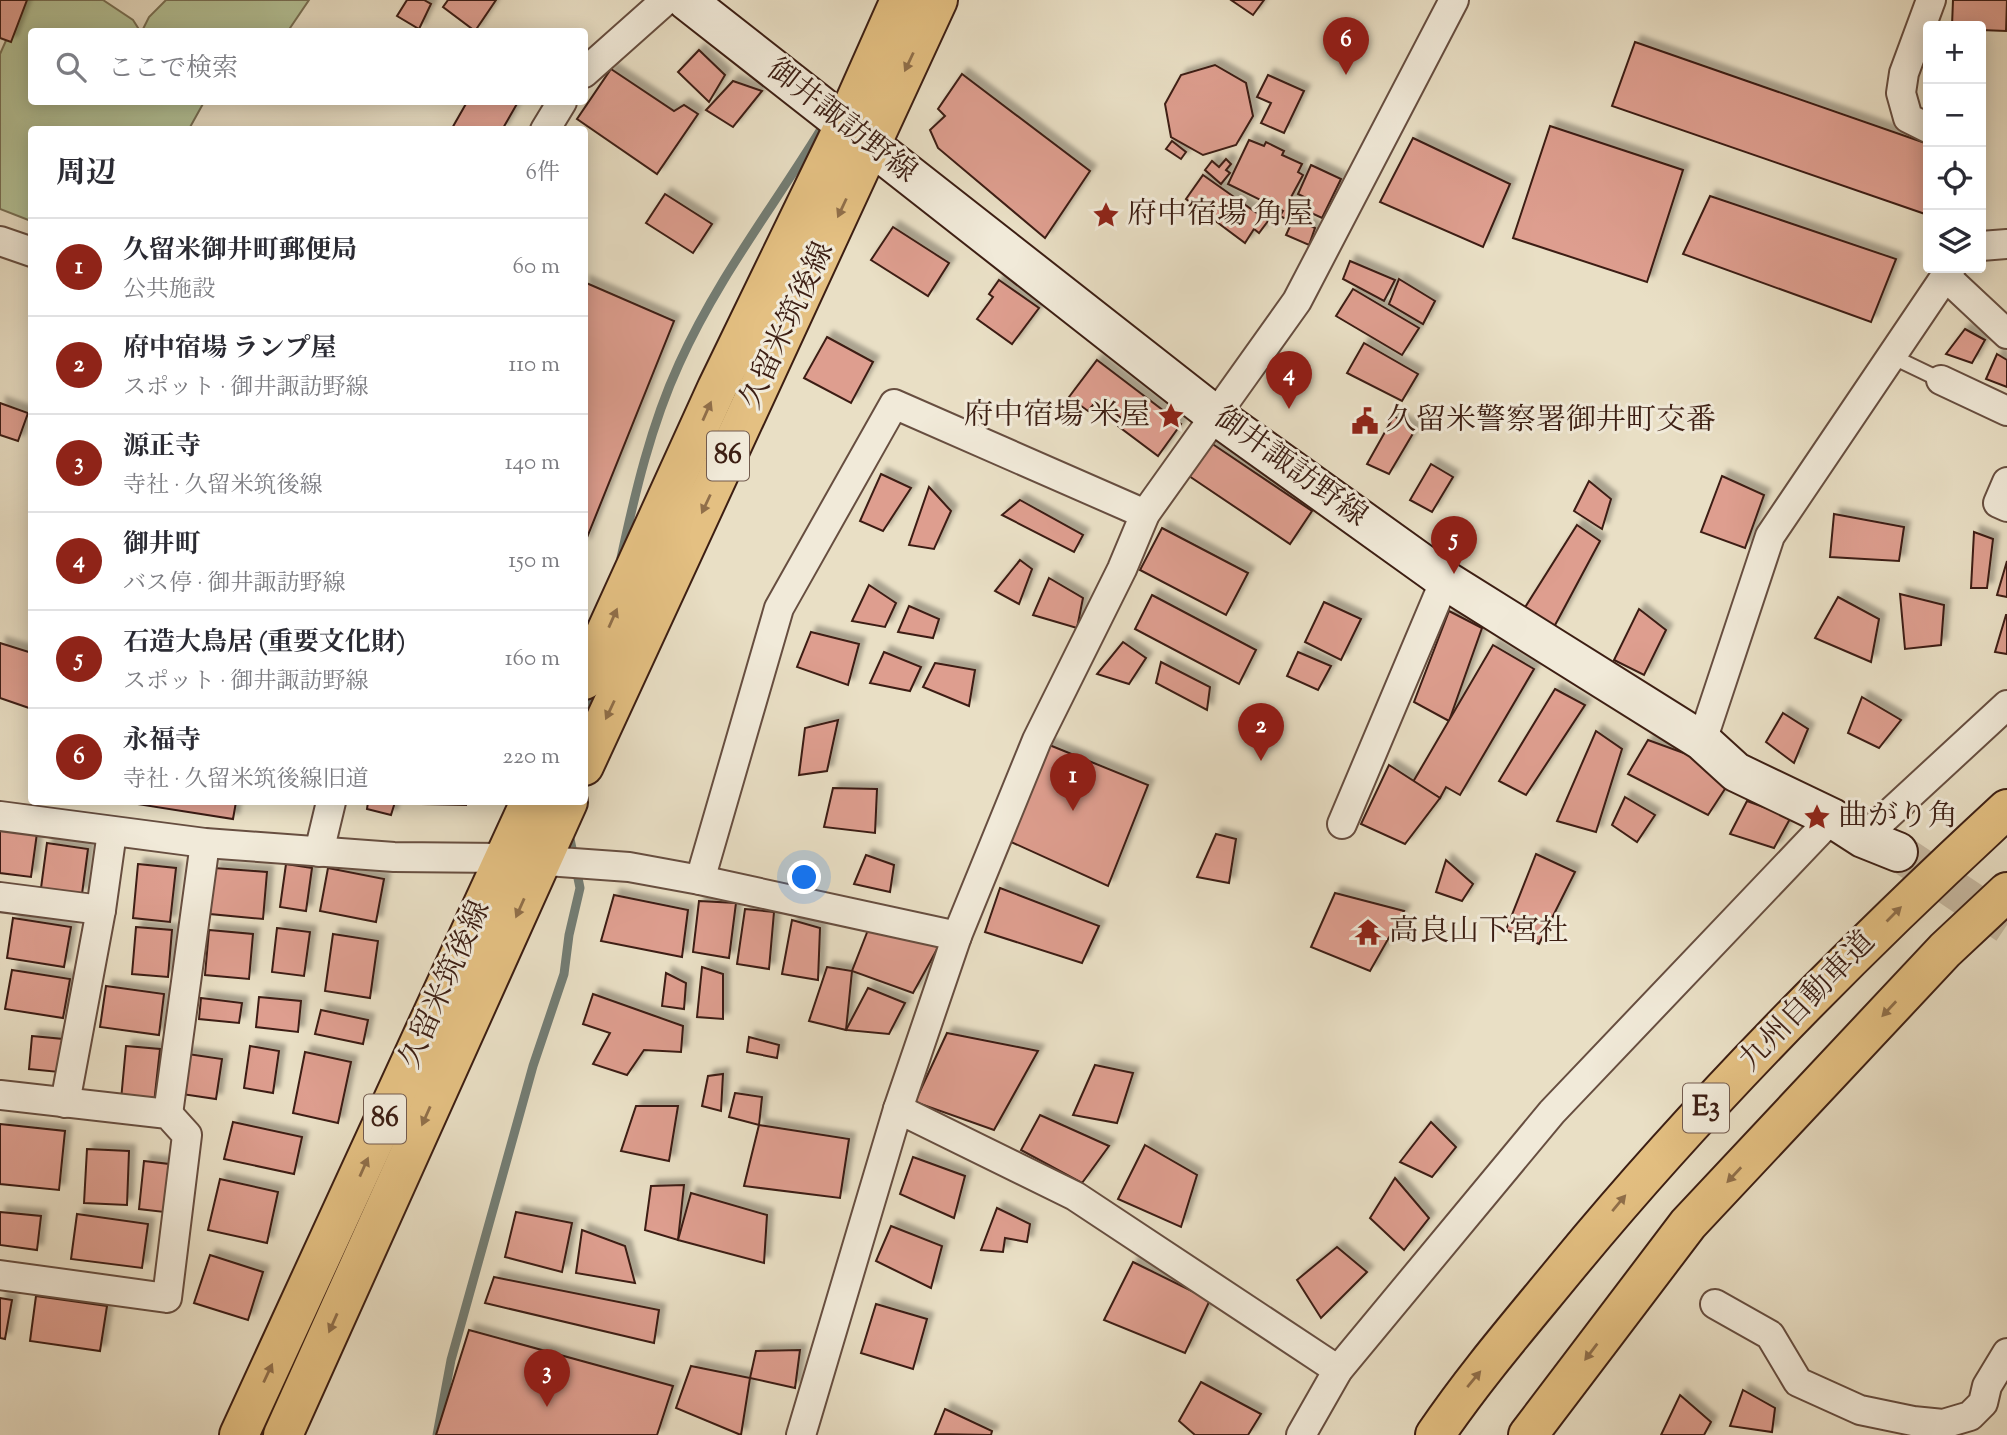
<!DOCTYPE html>
<html lang="ja">
<meta charset="utf-8">
<style>
:root{--surface:#fff;--page:#f2f2f3;--text:#2b2b33;--muted:#7c7c81;--line:#e1e1e2;--accent:#8f2418}
body{margin:0;font-family:"Sorts Mill Goudy","Noto Serif JP",serif;background:var(--page);color:var(--text)}
.controls{position:absolute;right:21px;top:21px;display:grid;overflow:hidden;border-radius:7px;box-shadow:0 4px 18px #0003}
.controls button{width:63px;height:63px;display:grid;place-items:center;padding:0;border:0;border-bottom:2px solid var(--line);background:var(--surface);color:var(--text);font:35px sans-serif}
.you{position:absolute;left:805px;top:878px;width:24px;height:24px;margin:-18px;border:5px solid #fff;border-radius:50%;background:#1a73e8;box-shadow:0 0 0 10px #1a73e833}
.badge{display:grid;place-items:center;width:46px;height:46px;border-radius:50%;background:var(--accent);color:#fff;font-size:23px;font-weight:700}
.pin{position:absolute;translate:-50% -58px;filter:drop-shadow(0 2px 4px #0008)}
.pin::after{content:'';position:absolute;top:37px;width:24px;height:21px;background:inherit;clip-path:polygon(0 0,100% 0,50% 100%)}
.list{margin:0;padding:0;list-style:none}
h2{display:flex;justify-content:space-between;align-items:center;height:91px;margin:0;padding:0 28px;font-size:30px}
h2 small{font-size:23px;font-weight:400;color:var(--muted)}
.list li{display:grid;grid-template-columns:46px 1fr auto;gap:21px;align-items:center;box-sizing:border-box;height:98px;padding:0 28px;border-top:2px solid var(--line)}
.list b{display:block;font-size:26px;white-space:nowrap}
.list p{margin:0;font-size:23px;white-space:nowrap;color:var(--muted)}
.list em{font-size:23px;font-style:normal;color:var(--muted)}
.icon{flex:none;width:38px;height:38px;fill:none;stroke:currentColor;stroke-width:2;stroke-linecap:round;stroke-linejoin:round}
.map{position:relative;flex:none;width:2007px;height:1435px;overflow:hidden}
.search{position:absolute;background:var(--surface);box-shadow:0 4px 18px #0003;left:28px;top:28px;width:560px;height:77px;display:flex;align-items:center;gap:18px;box-sizing:border-box;padding:0 24px;border-radius:7px;color:var(--muted);font-size:26px}
.panel{position:absolute;background:var(--surface);box-shadow:0 4px 18px #0003;left:28px;top:126px;width:560px;height:679px;border-radius:7px}
.map>svg:first-child{display:block}
</style>
<div class="map">
<svg width="2007" height="1435" viewBox="0 0 2007 1435">
<defs>
<filter id="shadow"><feDropShadow dx="6" dy="-6" stdDeviation="2" flood-color="#0004"/></filter>
</defs>
<rect width="100%" height="100%" fill="#e9dfc5"/>
<filter id="stains"><feTurbulence type="fractalNoise" baseFrequency=".00286" numOctaves="4"/><feColorMatrix values="0 0 0 0 .2 0 0 0 0 .09 0 0 0 0 .02 0 0 0 .5 -.17"/></filter>
<radialGradient id="worn" r=".72"><stop offset=".6" stop-color="#630" stop-opacity="0"/><stop offset="1" stop-color="#630" stop-opacity=".3"/></radialGradient>
<g fill="#b4c297" stroke="#787055" stroke-width="2">
<polygon points="24,0 103,0 133,20 140,31 32,32 32,102 204,102 189,129 32,130 31,221 0,209 0,54"/>
<polygon points="166,0 309,0 288,31 142,31 149,17"/>
</g>
<g fill="none" stroke-linecap="round" stroke-linejoin="round">
<g stroke="#737d74" stroke-width="9">
<path d="M621 558C635 493 651 425 679 364 718 277 777 202 826 121"/>
<polyline points="588,716 595,685"/>
<polyline points="437,1435 451,1360 533,1066 564,974 569,935 580,888 569,834"/>
</g>
</g>
<g fill="#de9e8f" stroke="#3c1e13" stroke-width="2" filter="url(#shadow)">
<polygon points="0,0 27,0 11,42 0,38"/>
<polygon points="407,0 424,0 431,4 419,29 397,16"/>
<polygon points="448,0 496,0 475,31 443,7"/>
<polygon points="1231,0 1264,0 1253,15"/>
<polygon points="1953,0 2007,0 2006,31 1981,30 1981,26 1952,26"/>
<polygon points="1635,42 1928,144 1928,215 1612,106"/>
<polygon points="699,50 725,75 709,102 678,72"/>
<polygon points="1215,65 1246,83 1253,116 1236,145 1203,155 1171,137 1165,104 1181,75"/>
<polygon points="611,69 674,111 684,105 698,114 657,174 577,119"/>
<polygon points="962,74 1090,171 1045,238 938,148 930,130 945,116 938,109"/>
<polygon points="1268,75 1304,91 1284,133 1261,123 1271,103 1257,97"/>
<polygon points="733,81 762,91 733,127 706,110"/>
<polygon points="467,102 518,102 502,130 451,130"/>
<polygon points="1550,126 1683,170 1647,282 1513,238"/>
<polygon points="1413,138 1510,184 1483,247 1380,202"/>
<polygon points="1249,140 1264,146 1266,142 1284,151 1282,155 1302,164 1298,172 1303,175 1290,199 1306,206 1298,220 1315,228 1309,245 1286,235 1292,222 1280,216 1283,211 1228,184"/>
<polygon points="1172,141 1186,152 1181,159 1166,149"/>
<polygon points="1226,159 1231,164 1226,170 1230,173 1221,184 1205,170 1212,161 1219,167"/>
<polygon points="1311,165 1341,179 1322,218 1307,211 1312,201 1298,194"/>
<polygon points="1203,175 1268,221 1259,233 1254,229 1245,243 1186,199"/>
<polygon points="665,194 712,224 693,253 646,223"/>
<polygon points="1710,196 1896,259 1871,322 1683,254"/>
<polygon points="893,227 949,263 928,296 871,260"/>
<polygon points="1350,261 1395,280 1384,301 1343,279"/>
<polygon points="1399,279 1435,301 1423,324 1389,304"/>
<polygon points="999,280 1039,308 1012,344 977,319 993,297 989,294"/>
<polygon points="584,282 674,321 584,545"/>
<polygon points="1353,289 1419,328 1402,355 1336,316"/>
<polygon points="1965,329 1985,340 1972,363 1946,354"/>
<polygon points="827,337 873,362 851,403 804,378"/>
<polygon points="1364,343 1418,374 1402,401 1347,373"/>
<polygon points="1997,354 2007,360 2007,387 1986,379"/>
<polygon points="1097,360 1181,424 1158,456 1118,426 1120,417 1097,400 1088,411 1069,397"/>
<polygon points="0,403 28,413 18,441 0,435"/>
<polygon points="1394,416 1415,430 1389,474 1367,464"/>
<polygon points="1211,443 1312,511 1290,544 1189,476"/>
<polygon points="1431,464 1453,477 1432,512 1410,500"/>
<polygon points="881,474 911,488 883,531 860,521"/>
<polygon points="1722,476 1764,495 1745,548 1701,532"/>
<polygon points="1589,481 1611,499 1602,529 1574,511"/>
<polygon points="929,487 951,511 934,549 909,545"/>
<polygon points="1020,500 1083,535 1074,552 1002,515"/>
<polygon points="1834,514 1904,527 1899,561 1830,557"/>
<polygon points="1577,525 1600,541 1554,627 1524,609"/>
<polygon points="1162,528 1248,573 1226,615 1140,570"/>
<polygon points="1974,532 1993,539 1987,588 1971,588"/>
<polygon points="1020,560 1032,569 1019,604 995,591"/>
<polygon points="2007,561 2007,597 1997,595"/>
<polygon points="1049,578 1083,598 1077,628 1033,615"/>
<polygon points="869,585 896,603 885,627 852,621"/>
<polygon points="1900,594 1944,605 1941,645 1905,649"/>
<polygon points="1152,595 1256,650 1239,684 1135,629"/>
<polygon points="1838,597 1879,619 1871,662 1815,638"/>
<polygon points="1324,602 1361,619 1341,660 1305,642"/>
<polygon points="909,606 939,619 933,638 898,632"/>
<polygon points="1639,609 1666,630 1644,675 1614,660"/>
<polygon points="1449,611 1482,628 1449,721 1414,702"/>
<polygon points="2006,615 2007,615 2007,654 1995,652"/>
<polygon points="811,632 859,644 848,685 797,667"/>
<polygon points="1123,642 1146,658 1129,684 1097,674"/>
<polygon points="0,643 32,653 32,709 0,698"/>
<polygon points="1493,645 1534,669 1460,795 1446,787 1440,798 1413,782"/>
<polygon points="884,652 921,667 910,691 870,683"/>
<polygon points="1298,652 1331,666 1318,690 1287,676"/>
<polygon points="1161,662 1210,687 1207,710 1156,683"/>
<polygon points="935,663 975,670 969,706 923,687"/>
<polygon points="1555,689 1585,705 1526,795 1499,781"/>
<polygon points="1862,697 1901,720 1879,748 1848,733"/>
<polygon points="1783,713 1808,729 1794,763 1766,742"/>
<polygon points="838,720 827,771 799,775 805,728"/>
<polygon points="1596,731 1622,749 1596,832 1557,821"/>
<polygon points="1037,740 1148,785 1108,886 998,836"/>
<polygon points="1648,740 1736,772 1708,815 1628,774"/>
<polygon points="1389,765 1440,798 1405,844 1361,824"/>
<polygon points="833,788 877,789 875,833 824,827"/>
<polygon points="1625,797 1655,815 1637,842 1612,825"/>
<polygon points="1747,801 1791,817 1774,848 1730,834"/>
<polygon points="137,802 236,802 233,819 137,804"/>
<polygon points="368,802 395,802 391,815 367,809"/>
<polygon points="422,802 466,802 466,805 422,804"/>
<polygon points="0,828 37,833 31,877 0,873"/>
<polygon points="1216,834 1236,839 1229,883 1197,877"/>
<polygon points="47,843 88,849 82,894 41,888"/>
<polygon points="1536,854 1575,872 1539,944 1506,930"/>
<polygon points="866,855 894,865 890,892 854,884"/>
<polygon points="1446,860 1473,884 1462,901 1436,892"/>
<polygon points="138,864 176,868 170,922 133,918"/>
<polygon points="286,864 312,868 306,911 280,907"/>
<polygon points="214,868 267,872 263,919 210,914"/>
<polygon points="328,868 384,879 376,922 320,911"/>
<polygon points="1000,888 1099,926 1082,963 985,932"/>
<polygon points="1335,893 1404,911 1370,971 1311,947"/>
<polygon points="614,895 688,910 682,957 601,941"/>
<polygon points="699,901 736,903 729,958 693,952"/>
<polygon points="745,909 774,912 769,969 737,964"/>
<polygon points="13,918 71,927 64,967 7,958"/>
<polygon points="792,920 820,928 818,980 782,974"/>
<polygon points="136,927 172,930 168,977 132,974"/>
<polygon points="277,928 310,932 304,976 272,972"/>
<polygon points="209,930 253,934 249,979 205,975"/>
<polygon points="868,930 941,942 913,993 852,971"/>
<polygon points="333,934 378,941 370,998 325,991"/>
<polygon points="702,967 723,974 723,1019 697,1017"/>
<polygon points="827,967 852,971 846,1030 809,1021"/>
<polygon points="12,970 70,979 63,1018 5,1009"/>
<polygon points="666,973 686,983 684,1009 662,1006"/>
<polygon points="106,986 164,994 159,1035 100,1027"/>
<polygon points="868,988 905,1003 889,1034 846,1030"/>
<polygon points="593,994 683,1026 681,1052 644,1050 627,1075 593,1064 610,1033 583,1024"/>
<polygon points="259,997 301,1001 298,1032 256,1027"/>
<polygon points="201,998 242,1003 239,1023 199,1019"/>
<polygon points="321,1010 368,1020 363,1044 315,1034"/>
<polygon points="947,1033 1038,1051 994,1130 915,1102"/>
<polygon points="32,1036 63,1039 59,1072 29,1069"/>
<polygon points="749,1037 779,1045 777,1058 747,1052"/>
<polygon points="126,1046 160,1049 154,1103 121,1100"/>
<polygon points="250,1046 279,1051 273,1093 244,1088"/>
<polygon points="305,1052 351,1062 338,1123 293,1113"/>
<polygon points="181,1053 222,1059 216,1099 175,1093"/>
<polygon points="1095,1065 1133,1073 1117,1123 1073,1115"/>
<polygon points="723,1074 721,1111 702,1106 708,1076"/>
<polygon points="735,1093 762,1097 759,1125 729,1117"/>
<polygon points="636,1106 678,1106 669,1161 621,1151"/>
<polygon points="1040,1115 1109,1146 1082,1183 1021,1150"/>
<polygon points="233,1122 302,1137 294,1174 224,1159"/>
<polygon points="1431,1122 1456,1147 1432,1177 1400,1162"/>
<polygon points="0,1124 65,1131 59,1190 0,1184"/>
<polygon points="759,1125 849,1139 840,1198 744,1186"/>
<polygon points="1145,1145 1197,1175 1181,1227 1118,1199"/>
<polygon points="87,1149 129,1151 127,1205 84,1203"/>
<polygon points="913,1157 965,1176 954,1218 900,1194"/>
<polygon points="144,1161 169,1164 164,1212 139,1209"/>
<polygon points="1395,1178 1429,1218 1404,1250 1370,1218"/>
<polygon points="220,1179 278,1192 267,1243 208,1230"/>
<polygon points="684,1185 678,1240 645,1230 651,1186"/>
<polygon points="691,1193 767,1215 764,1263 678,1240"/>
<polygon points="997,1208 1030,1224 1027,1242 1005,1238 1003,1252 981,1250"/>
<polygon points="0,1212 41,1216 37,1250 0,1245"/>
<polygon points="516,1212 572,1223 562,1272 505,1257"/>
<polygon points="77,1214 148,1224 142,1268 71,1259"/>
<polygon points="891,1226 942,1246 931,1288 876,1261"/>
<polygon points="582,1230 625,1246 635,1283 576,1273"/>
<polygon points="1337,1247 1367,1272 1321,1318 1297,1280"/>
<polygon points="210,1255 263,1272 248,1320 194,1303"/>
<polygon points="1133,1262 1210,1300 1185,1353 1104,1320"/>
<polygon points="494,1277 659,1310 654,1343 485,1303"/>
<polygon points="36,1296 107,1306 100,1351 30,1341"/>
<polygon points="0,1298 12,1300 5,1339 0,1338"/>
<polygon points="876,1304 927,1319 913,1369 861,1353"/>
<polygon points="469,1330 673,1386 657,1435 436,1435"/>
<polygon points="800,1350 795,1388 750,1378 756,1351"/>
<polygon points="691,1366 750,1378 741,1435 676,1408"/>
<polygon points="1201,1382 1261,1414 1248,1435 1195,1435 1179,1421"/>
<polygon points="1743,1390 1775,1408 1772,1432 1730,1426"/>
<polygon points="1680,1395 1711,1422 1704,1435 1661,1435"/>
<polygon points="945,1409 992,1431 991,1435 935,1434"/>
</g>
<g fill="none" stroke-linecap="round" stroke-linejoin="round">
<polyline stroke="#c6b8a1" stroke-width="38" stroke-dasharray="38 19" stroke-linecap="butt" points="1898,852 2007,925"/>
<defs>
<polyline id="lane" points="1891,356 1941,380"/>
<g id="street">
<polyline points="584,73 666,0"/>
<polyline points="1928,128 1908,118 1901,93 1904,73 1931,0"/>
<polyline points="545,130 562,102"/>
<polyline points="0,241 32,252"/>
<polyline points="1981,246 2007,244"/>
<polyline points="1945,276 2007,334"/>
<polyline points="1941,380 2007,411"/>
<polyline points="2007,482 1998,503 2007,507"/>
<polyline points="1702,741 1770,536 1951,268"/>
<polyline points="0,816 205,843 394,857 504,858 629,867 700,880 957,936"/>
<polyline points="1342,824 1445,580"/>
<polyline points="1863,838 2007,705"/>
<polyline points="319,852 331,802"/>
<polyline points="700,880 779,608 894,404 1145,514"/>
<polyline points="0,897 101,910 112,832"/>
<polyline points="0,1095 168,1114 187,1135 167,1298 0,1275"/>
<polyline points="65,1103 101,910"/>
<polyline points="898,1109 1075,1196 1338,1370"/>
<polyline points="168,1114 205,843"/>
<polyline points="1715,1304 1770,1335 1798,1382 1860,1410 1913,1421 1943,1424 1970,1416 1983,1403 1987,1386 2007,1353"/>
<polyline points="801,1435 898,1109 957,936 1037,740 1122,569 1145,514 1297,301 1454,0"/>
<polyline points="1301,1435 1338,1370 1552,1112 1832,818"/>
</g>
<polyline id="secondary" points="686,0 1215,415 1445,580 1702,741 1736,772 1832,818 1863,838 1898,852"/>
<g id="primary">
<polyline points="584,680 717,388 844,126 900,0"/>
<polyline points="584,766 938,0"/>
<polyline points="239,1435 530,802"/>
<polyline points="283,1435 568,802"/>
</g>
<g id="highway">
<path d="M1435 1435C1475 1376 1521 1323 1566 1268 1701 1104 1851 953 2007 809"/>
<polyline points="1528,1435 1688,1224 1945,950 2007,892"/>
</g>
</defs>
<use href="#lane" stroke="#674e40" stroke-width="18"/>
<use href="#street" stroke="#674e40" stroke-width="32"/>
<use href="#secondary" stroke="#3c1e13" stroke-width="42"/>
<use href="#primary" stroke="#3c1e13" stroke-width="42"/>
<use href="#highway" stroke="#3c1e13" stroke-width="42"/>
<use href="#lane" stroke="#f1ead9" stroke-width="14"/>
<use href="#street" stroke="#f1ead9" stroke-width="28"/>
<use href="#secondary" stroke="#f1ead9" stroke-width="38"/>
<use href="#primary" stroke="#e4c082" stroke-width="38"/>
<use href="#highway" stroke="#e4c082" stroke-width="38"/>
</g>
<defs><path id="oneway-solid" d="M-6-.8H1V-3.2L6.5 0L1 3.2V.8H-6Z" transform="scale(1.75)"/></defs>
<g fill="#906f4a">
<use href="#oneway-solid" transform="translate(909 62) rotate(115)"/>
<use href="#oneway-solid" transform="translate(842 208) rotate(115)"/>
<use href="#oneway-solid" transform="translate(707 411) rotate(-66)"/>
<use href="#oneway-solid" transform="translate(706 504) rotate(115)"/>
<use href="#oneway-solid" transform="translate(613 618) rotate(-66)"/>
<use href="#oneway-solid" transform="translate(610 710) rotate(115)"/>
<use href="#oneway-solid" transform="translate(520 908) rotate(114)"/>
<use href="#oneway-solid" transform="translate(1894 914) rotate(-45)"/>
<use href="#oneway-solid" transform="translate(1889 1009) rotate(133)"/>
<use href="#oneway-solid" transform="translate(426 1116) rotate(114)"/>
<use href="#oneway-solid" transform="translate(364 1167) rotate(-66)"/>
<use href="#oneway-solid" transform="translate(1734 1175) rotate(133)"/>
<use href="#oneway-solid" transform="translate(1619 1203) rotate(-50)"/>
<use href="#oneway-solid" transform="translate(333 1323) rotate(114)"/>
<use href="#oneway-solid" transform="translate(1591 1352) rotate(127)"/>
<use href="#oneway-solid" transform="translate(268 1373) rotate(-65)"/>
<use href="#oneway-solid" transform="translate(1474 1379) rotate(-50)"/>
</g>
<defs>
<symbol id="sight-bare" viewBox="-9 -9 18 18"><path d="M0-6L1.8-2.2L6-1.7L2.9 1.2L3.7 5.4L0 3.3L-3.7 5.4L-2.9 1.2L-6-1.7L-1.8-2.2Z" fill="#8f2418" stroke="#f1ead9" stroke-width="2.5" paint-order="stroke"/></symbol>
<symbol id="civic-bare" viewBox="-9 -9 18 18"><path d="M-.6-6.5H3V-4.5H.6V-3L4-1V1h2V6H-6V1h2V-1L-.6-3ZM-1.2 2.5V6h2.4V2.5Z" fill="#8f2418" stroke="#f1ead9" stroke-width="2.5" paint-order="stroke"/></symbol>
<symbol id="temple-bare" viewBox="-9 -9 18 18"><path d="M0-6L5-2H3V0L6.5 2.5H4V6H1.5V3h-3V6H-4V2.5H-6.5L-3 0V-2H-5Z" fill="#8f2418" stroke="#f1ead9" stroke-width="2.5" paint-order="stroke"/></symbol>
</defs>
<g fill-rule="evenodd">
<use href="#sight-bare" x="1087" y="196" width="38" height="38"/>
<use href="#sight-bare" x="1152" y="397" width="38" height="38"/>
<use href="#civic-bare" x="1346" y="402" width="38" height="38"/>
<use href="#sight-bare" x="1798" y="798" width="38" height="38"/>
<use href="#temple-bare" x="1349" y="913" width="38" height="38"/>
</g>
<g text-anchor="middle" dominant-baseline="central" stroke-width="6" stroke-linejoin="round" paint-order="stroke">
<g fill="#f1ead9" stroke="#725b4e" stroke-width="2">
<rect x="707" y="431.5" width="42" height="49" rx="5"/>
<rect x="1683" y="1083.5" width="46" height="49" rx="5"/>
<rect x="364" y="1094.5" width="42" height="49" rx="5"/>
</g>
<g font-size="28" font-weight="bold" fill="#3c1e13">
<text x="728" y="456">86</text>
<text x="1706" y="1108">E3</text>
<text x="385" y="1119">86</text>
</g>
<g font-size="30" fill="#3c1e13" stroke="#f1ead9">
<text transform="translate(841 122) rotate(38)">御井諏訪野線</text>
<text transform="translate(788 326) rotate(-65)">久留米筑後線</text>
<text transform="translate(1290 468) rotate(36)">御井諏訪野線</text>
<text transform="translate(446 985) rotate(-66)">久留米筑後線</text>
<text transform="translate(1808 1002) rotate(-46)">九州自動車道</text>
</g>
<g font-size="30" fill="#3c1e13" stroke="#f1ead9" text-anchor="start">
<text x="1127" y="215">府中宿場 角屋</text>
<text x="1150" y="416" text-anchor="end">府中宿場 米屋</text>
<text x="1386" y="421">久留米警察署御井町交番</text>
<text x="1838" y="817">曲がり角</text>
<text x="1389" y="932">高良山下宮社</text>
</g>
</g>
<rect width="100%" height="100%" filter="url(#stains)"/>
<rect width="100%" height="100%" fill="url(#worn)"/>
</svg>
<div class="controls">
<button>+</button>
<button>−</button>
<button><svg class="icon" aria-label="locate" viewBox="0 0 24 24"><circle cx="12" cy="12" r="6"/><path d="M12 2v4M12 18v4M2 12h4M18 12h4"/></svg></button>
<button><svg class="icon" aria-label="layers" viewBox="0 0 24 24"><path d="M12 4l9 5-9 5-9-5zM3 14l9 5 9-5"/></svg></button>
</div>
<div class="you"></div>
<div class="pin badge" style="left:1073px;top:811px">1</div>
<div class="pin badge" style="left:1261px;top:761px">2</div>
<div class="pin badge" style="left:547px;top:1407px">3</div>
<div class="pin badge" style="left:1289px;top:409px">4</div>
<div class="pin badge" style="left:1454px;top:574px">5</div>
<div class="pin badge" style="left:1346px;top:75px">6</div>
<div class="search"><svg class="icon" aria-label="search" viewBox="0 0 24 24"><circle cx="10" cy="10" r="6"/><path d="M15 15l6 6"/></svg>ここで検索</div>
<section class="panel">
<h2>周辺<small>6件</small></h2>
<ul class="list">
<li><span class="badge">1</span><div><b>久留米御井町郵便局</b><p>公共施設</p></div><em>60 m</em></li>
<li><span class="badge">2</span><div><b>府中宿場 ランプ屋</b><p>スポット · 御井諏訪野線</p></div><em>110 m</em></li>
<li><span class="badge">3</span><div><b>源正寺</b><p>寺社 · 久留米筑後線</p></div><em>140 m</em></li>
<li><span class="badge">4</span><div><b>御井町</b><p>バス停 · 御井諏訪野線</p></div><em>150 m</em></li>
<li><span class="badge">5</span><div><b>石造大鳥居 (重要文化財)</b><p>スポット · 御井諏訪野線</p></div><em>160 m</em></li>
<li><span class="badge">6</span><div><b>永福寺</b><p>寺社 · 久留米筑後線旧道</p></div><em>220 m</em></li>
</ul>
</section>
</div>
